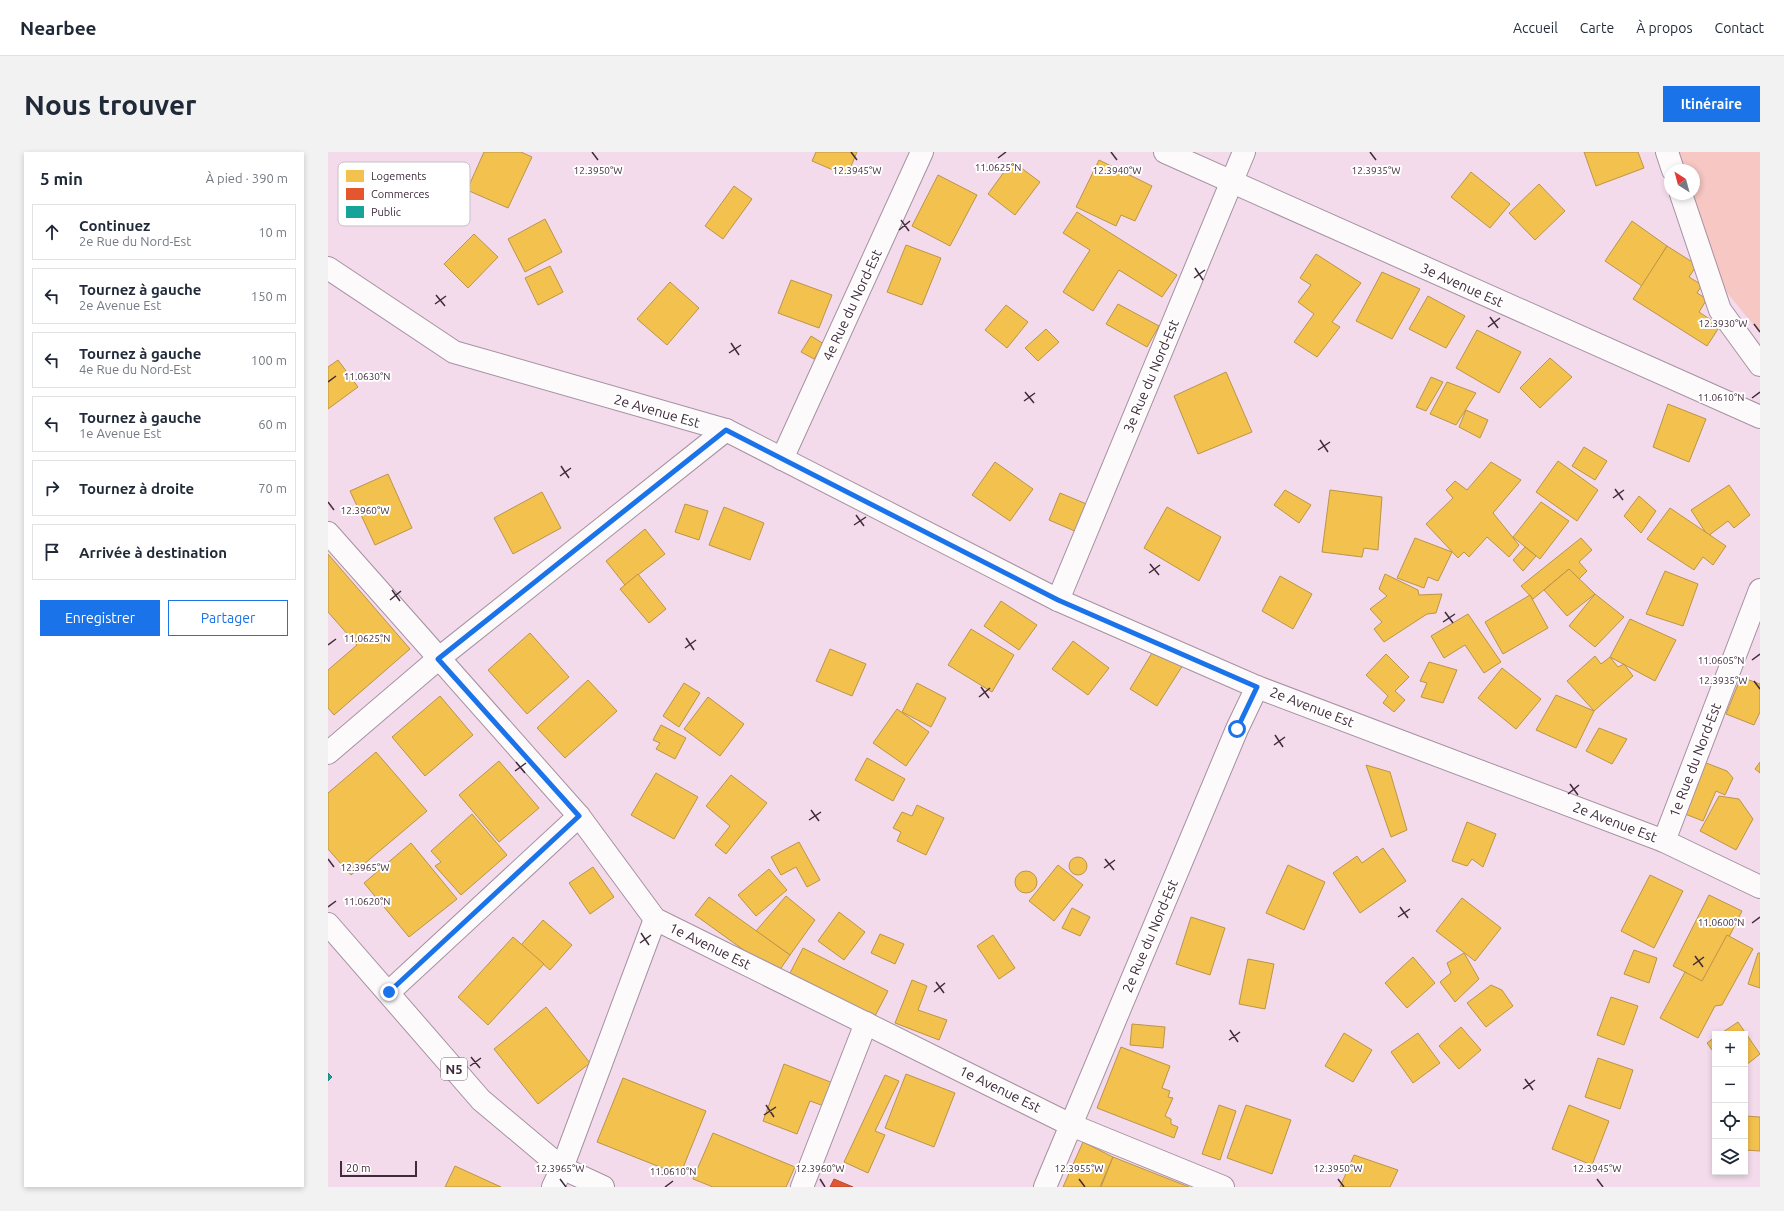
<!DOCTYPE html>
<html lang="fr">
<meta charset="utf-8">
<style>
:root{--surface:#fff;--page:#f2f2f3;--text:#1f2937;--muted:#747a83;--line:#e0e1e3;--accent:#1a73e8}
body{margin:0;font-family:Ubuntu,sans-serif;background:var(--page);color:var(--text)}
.controls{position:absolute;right:12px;bottom:12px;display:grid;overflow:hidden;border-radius:0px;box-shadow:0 2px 6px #0003}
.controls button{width:36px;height:36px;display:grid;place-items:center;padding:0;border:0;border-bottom:1px solid var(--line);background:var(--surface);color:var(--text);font:20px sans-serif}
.compass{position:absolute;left:1336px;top:12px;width:36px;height:36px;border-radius:50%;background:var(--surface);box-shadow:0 2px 6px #0003;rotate:324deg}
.scale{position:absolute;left:12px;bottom:10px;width:77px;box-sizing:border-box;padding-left:4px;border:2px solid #3f2b3a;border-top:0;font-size:11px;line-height:14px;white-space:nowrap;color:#3f2b3a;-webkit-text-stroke:3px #fff;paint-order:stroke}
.stop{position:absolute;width:12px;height:12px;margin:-9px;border:3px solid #1a73e8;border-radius:50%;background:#fff}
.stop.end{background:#1a73e8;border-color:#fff;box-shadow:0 1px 4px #0008}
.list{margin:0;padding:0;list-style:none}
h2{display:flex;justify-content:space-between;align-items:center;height:52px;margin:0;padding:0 16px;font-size:17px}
h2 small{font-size:13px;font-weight:400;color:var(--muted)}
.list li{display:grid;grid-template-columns:26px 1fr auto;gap:12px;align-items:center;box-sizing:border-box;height:56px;margin:0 8px 8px;padding:0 8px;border:1px solid var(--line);border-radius:0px}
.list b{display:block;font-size:15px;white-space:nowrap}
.list p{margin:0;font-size:13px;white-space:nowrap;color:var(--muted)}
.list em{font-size:13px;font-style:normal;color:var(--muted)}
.actions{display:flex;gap:8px;padding:12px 16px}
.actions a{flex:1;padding:9px 0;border:1px solid var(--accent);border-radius:0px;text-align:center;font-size:14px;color:var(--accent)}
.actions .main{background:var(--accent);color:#fff}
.icon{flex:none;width:22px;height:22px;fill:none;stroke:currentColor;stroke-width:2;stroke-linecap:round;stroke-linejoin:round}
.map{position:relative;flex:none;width:1432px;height:1035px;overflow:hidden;border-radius:0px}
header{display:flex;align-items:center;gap:24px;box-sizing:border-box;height:56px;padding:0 20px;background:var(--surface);border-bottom:1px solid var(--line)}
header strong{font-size:19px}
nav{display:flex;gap:22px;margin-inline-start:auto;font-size:14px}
.intro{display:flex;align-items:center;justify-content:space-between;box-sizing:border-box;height:96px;padding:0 24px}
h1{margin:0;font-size:28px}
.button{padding:10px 18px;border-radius:0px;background:var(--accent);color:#fff;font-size:14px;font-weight:700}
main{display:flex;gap:24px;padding:0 24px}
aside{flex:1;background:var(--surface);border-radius:0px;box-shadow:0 2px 6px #0003}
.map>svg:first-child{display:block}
</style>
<header>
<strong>Nearbee</strong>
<nav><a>Accueil</a><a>Carte</a><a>À propos</a><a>Contact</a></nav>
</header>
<div class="intro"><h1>Nous trouver</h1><a class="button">Itinéraire</a></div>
<main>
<aside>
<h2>5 min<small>À pied · 390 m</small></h2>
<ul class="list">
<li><svg class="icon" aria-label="ahead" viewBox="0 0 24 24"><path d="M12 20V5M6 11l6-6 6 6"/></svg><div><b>Continuez</b><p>2e Rue du Nord-Est</p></div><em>10 m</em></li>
<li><svg class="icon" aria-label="left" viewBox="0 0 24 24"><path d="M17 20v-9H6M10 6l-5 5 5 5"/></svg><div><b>Tournez à gauche</b><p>2e Avenue Est</p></div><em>150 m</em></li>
<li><svg class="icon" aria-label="left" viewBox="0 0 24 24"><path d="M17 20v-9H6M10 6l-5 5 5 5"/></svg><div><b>Tournez à gauche</b><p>4e Rue du Nord-Est</p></div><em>100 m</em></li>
<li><svg class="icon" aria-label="left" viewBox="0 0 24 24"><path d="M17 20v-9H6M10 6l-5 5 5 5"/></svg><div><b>Tournez à gauche</b><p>1e Avenue Est</p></div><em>60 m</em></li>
<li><svg class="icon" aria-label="right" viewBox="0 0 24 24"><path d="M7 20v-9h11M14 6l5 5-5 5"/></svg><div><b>Tournez à droite</b></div><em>70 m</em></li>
<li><svg class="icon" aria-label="arrive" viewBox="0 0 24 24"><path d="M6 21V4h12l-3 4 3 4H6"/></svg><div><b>Arrivée à destination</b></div></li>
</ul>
<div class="actions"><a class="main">Enregistrer</a><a>Partager</a></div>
</aside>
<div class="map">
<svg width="1432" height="1035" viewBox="0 0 1432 1035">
<rect width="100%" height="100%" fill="#f3dbec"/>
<polygon fill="#f7c7c4" points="1350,0 1432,0 1432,181 1397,138 1365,42 1366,42 1366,18 1356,18"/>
<g fill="#f2c14e" stroke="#bc9448">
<polygon points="156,0 193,0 204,5 180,56 139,38"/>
<polygon points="488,0 529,0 519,24 484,9"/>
<polygon points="1256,0 1310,0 1316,16 1268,34"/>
<polygon points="771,8 824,34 807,69 793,63 788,74 748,55"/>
<polygon points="684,9 712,30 687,63 660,42"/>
<polygon points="1143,20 1182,52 1162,76 1123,45"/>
<polygon points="610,23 649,43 622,94 584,74"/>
<polygon points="1211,32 1237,59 1207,88 1181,61"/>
<polygon points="406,34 424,47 395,87 377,74"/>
<polygon points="749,60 849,123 834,145 791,118 765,159 735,140 762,98 735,81"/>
<polygon points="217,67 234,100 197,120 180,87"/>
<polygon points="1304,69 1339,94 1314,134 1277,109"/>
<polygon points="146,82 170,105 140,136 116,112"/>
<polygon points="578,93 613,106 594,153 559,140"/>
<polygon points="1339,94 1369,113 1361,125 1374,133 1369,141 1379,147 1371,160 1392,174 1379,194 1305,147"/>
<polygon points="988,102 1033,131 1004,170 1012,175 989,205 966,190 986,162 970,150 983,133 972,126"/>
<polygon points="222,114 235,140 210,153 197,126"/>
<polygon points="1054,120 1092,137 1064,187 1028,169"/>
<polygon points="463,128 504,143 491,176 450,161"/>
<polygon points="342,130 371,156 339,193 309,167"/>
<polygon points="1100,144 1137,164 1118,196 1081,177"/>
<polygon points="790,152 831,174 819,195 778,172"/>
<polygon points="678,153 700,170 679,196 657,178"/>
<polygon points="718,177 731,190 710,209 697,196"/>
<polygon points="1149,178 1193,200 1171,241 1128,216"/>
<polygon points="483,184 496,192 486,207 473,200"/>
<polygon points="1222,206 1244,225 1212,256 1192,236"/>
<polygon points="10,208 30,235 0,257 0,215"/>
<polygon points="898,220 924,280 870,302 846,244"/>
<polygon points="1103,225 1115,230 1098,259 1088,255"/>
<polygon points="1119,230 1148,241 1128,273 1102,262"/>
<polygon points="1340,252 1378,267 1361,310 1325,295"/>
<polygon points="1138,258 1160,268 1152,286 1131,275"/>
<polygon points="1256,295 1279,309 1267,328 1244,314"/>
<polygon points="1230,309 1270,338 1249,369 1208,340"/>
<polygon points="667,310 705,337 682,369 644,343"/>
<polygon points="1163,310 1193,328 1165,361 1191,393 1181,405 1159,385 1141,405 1136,400 1130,406 1098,372 1125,346 1118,338 1127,329 1139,338"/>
<polygon points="60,322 84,376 47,393 22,339"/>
<polygon points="1401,333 1422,363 1406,376 1400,369 1380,384 1363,358"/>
<polygon points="957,338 983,353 971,371 946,353"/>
<polygon points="1002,338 1054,345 1050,398 1036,396 1034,405 994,400"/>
<polygon points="214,340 233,376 185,402 166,366"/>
<polygon points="732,341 761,353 749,380 721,368"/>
<polygon points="1311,344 1328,359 1313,381 1296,364"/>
<polygon points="1213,350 1241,369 1212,407 1185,385"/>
<polygon points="357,352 380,359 371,388 347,380"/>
<polygon points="396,355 436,371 422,408 381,393"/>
<polygon points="839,355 893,385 871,429 816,396"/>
<polygon points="1342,356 1398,394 1385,413 1375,405 1366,418 1319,387"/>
<polygon points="317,377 337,402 297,433 278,409"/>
<polygon points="1087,386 1124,400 1110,429 1100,425 1096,436 1069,426"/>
<polygon points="1253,386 1264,398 1251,410 1259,419 1251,427 1241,417 1205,447 1193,434"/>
<polygon points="1197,395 1208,404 1195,419 1185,408"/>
<polygon points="0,402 82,497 6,563 0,556 0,518 29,493 0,460"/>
<polygon points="1241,417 1267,442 1239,464 1216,438"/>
<polygon points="1337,419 1370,432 1355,474 1318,462"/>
<polygon points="310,422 338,457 321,471 292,437"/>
<polygon points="1057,422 1090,438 1091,443 1114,442 1108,461 1099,462 1056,490 1046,477 1054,470 1042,457 1059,444 1051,437"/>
<polygon points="952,424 984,442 965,477 934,459"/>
<polygon points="1267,442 1296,465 1267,495 1241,474"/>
<polygon points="1202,443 1220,476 1175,502 1157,470"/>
<polygon points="673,449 709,473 691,498 656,474"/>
<polygon points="1140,462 1173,510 1156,521 1137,493 1116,506 1103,484"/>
<polygon points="1302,467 1348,488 1327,529 1282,505"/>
<polygon points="643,477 686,503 664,540 620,513"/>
<polygon points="202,481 241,525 199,562 160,518"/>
<polygon points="745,489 781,516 760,543 724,517"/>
<polygon points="827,496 855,513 829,554 802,537"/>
<polygon points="502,497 538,512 524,544 488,529"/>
<polygon points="1058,502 1081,525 1067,539 1077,548 1066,560 1055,551 1060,544 1038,523"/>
<polygon points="1267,504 1273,512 1282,505 1290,515 1296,512 1305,524 1266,559 1239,529"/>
<polygon points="1101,510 1129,518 1115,551 1093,545 1099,531 1092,529"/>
<polygon points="1174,516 1213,547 1188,577 1150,546"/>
<polygon points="1413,525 1432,532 1432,560 1426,573 1398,562"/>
<polygon points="260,528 289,559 237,606 209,576"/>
<polygon points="356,531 372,541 351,575 335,564"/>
<polygon points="589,531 618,546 603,575 574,560"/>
<polygon points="1228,543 1266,559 1248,596 1208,578"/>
<polygon points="112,544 145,583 97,624 64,585"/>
<polygon points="380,545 416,572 392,604 356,577"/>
<polygon points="569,557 601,580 578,614 545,591"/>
<polygon points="333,573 358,586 347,607 328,597 332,591 325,588"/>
<polygon points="1271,576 1299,587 1284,612 1258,599"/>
<polygon points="48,600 99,659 23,723 0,697 0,641"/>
<polygon points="539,606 577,627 565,649 527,628"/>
<polygon points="171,609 211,656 171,690 131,643"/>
<polygon points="1373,609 1399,619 1405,626 1397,643 1388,639 1375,669 1352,660"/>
<polygon points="1432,610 1432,621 1427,617"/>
<polygon points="1038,613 1062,620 1079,678 1063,685"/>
<polygon points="328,621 370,645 346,687 303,663"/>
<polygon points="403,623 439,651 398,702 387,693 402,674 378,654"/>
<polygon points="1391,644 1411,647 1425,667 1408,698 1372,679"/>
<polygon points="589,653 616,666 598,703 569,689 573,680 565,676 574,660 584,664"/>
<polygon points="144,662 179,703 133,743 107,714 113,710 103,699"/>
<polygon points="1139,670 1168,682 1155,715 1144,707 1139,714 1124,709"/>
<polygon points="471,690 492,728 479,735 468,715 453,723 443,705"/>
<polygon points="83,691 129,747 81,785 36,731"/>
<polygon points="1055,696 1078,729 1032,761 1005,721 1029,704 1034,711"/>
<circle cx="750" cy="714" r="9"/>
<polygon points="730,713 755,733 726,769 701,749"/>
<polygon points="960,713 997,730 976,778 938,761"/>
<polygon points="265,715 286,745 262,762 241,731"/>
<polygon points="441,717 459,738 428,764 410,743"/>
<circle cx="698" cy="730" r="11"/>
<polygon points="1322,723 1355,739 1326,796 1293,779"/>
<polygon points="1381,743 1414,759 1375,837 1356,827 1359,821 1345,814"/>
<polygon points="458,744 487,768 462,803 428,779"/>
<polygon points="381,745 462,803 449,822 367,763"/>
<polygon points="1134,746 1173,776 1147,809 1108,779"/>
<polygon points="744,756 762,765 752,784 734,776"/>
<polygon points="511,760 537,780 516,808 490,789"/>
<polygon points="863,765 897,776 882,823 848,812"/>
<polygon points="215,768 244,793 222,818 193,793"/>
<polygon points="552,782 576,792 567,812 543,801"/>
<polygon points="665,783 687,816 671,827 649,794"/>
<polygon points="1399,783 1425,797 1394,853 1387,854 1370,886 1332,866 1357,820 1374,829"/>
<polygon points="185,785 216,812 160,873 130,845"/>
<polygon points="475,796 560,839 546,866 461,823"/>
<polygon points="1306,798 1329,806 1321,831 1296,822"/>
<polygon points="1136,801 1151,827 1127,850 1112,830 1123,821 1119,811"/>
<polygon points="1430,801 1432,801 1432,836 1420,832"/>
<polygon points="1085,805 1107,831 1079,856 1057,831"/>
<polygon points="920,807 946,812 937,857 911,852"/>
<polygon points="584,828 599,834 590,858 619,868 611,888 567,871"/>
<polygon points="1163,833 1174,838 1185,854 1158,875 1139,851"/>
<polygon points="1283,845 1310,854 1296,893 1269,883"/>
<polygon points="218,855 262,911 210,952 166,897"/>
<polygon points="1410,870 1432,902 1417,914 1417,882 1392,882"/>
<polygon points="804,872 837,875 835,896 802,893"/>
<polygon points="1133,875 1153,898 1131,917 1111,894"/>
<polygon points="1016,881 1044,898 1025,930 997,914"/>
<polygon points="1090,881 1112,911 1085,931 1063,900"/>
<polygon points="1387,885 1387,902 1379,891"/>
<polygon points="793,895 842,914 834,936 842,939 840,945 845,946 837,964 843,967 843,972 850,975 846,986 769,956"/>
<polygon points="1270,906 1305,918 1292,957 1257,945"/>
<polygon points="456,912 505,931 496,954 482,949 469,982 435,969"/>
<polygon points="578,922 627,941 606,995 557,976"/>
<polygon points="557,923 571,929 547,979 557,983 540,1021 516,1010"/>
<polygon points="295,926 378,959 352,1023 269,990"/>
<polygon points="891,953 908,959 892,1008 874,1002"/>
<polygon points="918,953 963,968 944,1022 899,1006"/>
<polygon points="1241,953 1281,969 1264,1013 1224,997"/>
<polygon points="1417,964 1432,965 1432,999 1417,998"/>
<polygon points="385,981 467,1015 458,1035 385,1035 365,1027"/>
<polygon points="755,990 785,1005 772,1035 735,1035"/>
<polygon points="1026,1003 1070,1018 1062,1035 1012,1035"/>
<polygon points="785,1005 861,1035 773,1035"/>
<polygon points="127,1014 173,1035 117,1035"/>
</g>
<polygon fill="#e4572e" stroke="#b24a32" points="506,1027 525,1035 502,1035"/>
<polygon fill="#17a398" stroke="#237f7c" points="0,921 4,925 0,929"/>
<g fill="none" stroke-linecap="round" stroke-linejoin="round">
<defs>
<g id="minor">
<polyline points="837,0 1432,265"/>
<polyline points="1339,0 1345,18"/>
<polyline points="1353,42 1392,158 1432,213"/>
<polyline points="0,116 126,200 398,278 730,448 929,535 1336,689 1432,735"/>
<polyline points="454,307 594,0"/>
<polyline points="0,381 251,664 327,767 743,973 895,1035"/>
<polyline points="730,448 916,0"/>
<polyline points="0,601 110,507 398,278"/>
<polyline points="1336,689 1432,438"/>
<polyline points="61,840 251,664"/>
<polyline points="225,1035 234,1016 327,767"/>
<polyline points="474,1035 538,871"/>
<polyline points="717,1035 909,577 929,535"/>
</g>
<polyline id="highway" points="0,772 153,948 234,1016 275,1035"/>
</defs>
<use href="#minor" stroke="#a591a0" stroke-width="24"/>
<use href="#highway" stroke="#a591a0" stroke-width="24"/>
<use href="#minor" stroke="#fdfafc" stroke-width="22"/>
<use href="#highway" stroke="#fdfafc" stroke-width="22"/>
</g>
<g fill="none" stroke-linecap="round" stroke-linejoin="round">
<polyline stroke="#1a73e8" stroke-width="5" points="61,840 251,664 110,507 398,278 730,448 929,535 909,577"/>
</g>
<path fill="none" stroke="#3f2b3a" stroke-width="1.5" d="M264 0 270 8M523 0 529 8M783 0 789 8M1042 0 1048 8M670 6 678 0M573 68 581 79M571 78 582 69M867 116 875 128M866 126 877 118M108 143 117 154M107 152 118 144M1162 165 1170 176M1426 172 1432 180M1160 175 1172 166M403 191 411 203M401 201 413 193M0 230 8 224M697 240 706 251M1424 246 1432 240M696 249 707 241M992 288 1000 300M990 298 1002 290M233 314 241 326M232 324 243 316M1287 337 1295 348M1285 346 1296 338M0 350 6 358M528 363 536 374M526 373 538 365M822 412 831 423M821 421 832 413M64 438 72 449M62 448 73 439M1117 460 1125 471M1115 470 1127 462M358 486 366 498M0 493 8 487M357 496 368 488M1424 508 1432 502M1426 529 1432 537M653 535 661 546M651 545 662 536M947 583 955 595M946 593 957 585M188 610 197 621M187 619 198 611M1242 632 1250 643M1240 642 1251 633M483 658 491 669M481 668 493 660M0 707 6 715M777 707 786 718M776 716 787 708M0 755 8 749M1072 755 1080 766M1070 765 1082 757M1424 771 1432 765M313 781 321 793M312 791 323 783M1367 804 1375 815M1365 813 1376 805M608 830 616 841M606 840 617 831M902 878 910 890M901 888 912 880M143 905 152 916M142 914 153 906M1197 927 1205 938M1195 937 1207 928M438 953 446 965M436 963 448 955M232 1027 238 1035M492 1027 497 1035M751 1027 757 1035M1010 1027 1016 1035M1269 1027 1275 1035M337 1035 345 1029"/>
<g text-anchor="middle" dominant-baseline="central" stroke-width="4" stroke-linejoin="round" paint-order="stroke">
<rect fill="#fff" stroke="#796b75" stroke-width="1" x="113" y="906" width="26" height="22" rx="3"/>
<g font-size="13" font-weight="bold" fill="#3f2b3a">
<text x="126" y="917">N5</text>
</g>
<g font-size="14" fill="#3f2b3a" stroke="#fff">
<text transform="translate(1134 133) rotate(24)">3e Avenue Est</text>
<text transform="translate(524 153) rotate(-65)">4e Rue du Nord-Est</text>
<text transform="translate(823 224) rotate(-67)">3e Rue du Nord-Est</text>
<text transform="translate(329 259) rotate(16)">2e Avenue Est</text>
<text transform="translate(984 555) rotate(21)">2e Avenue Est</text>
<text transform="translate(1367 608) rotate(-69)">1e Rue du Nord-Est</text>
<text transform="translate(1287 670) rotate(21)">2e Avenue Est</text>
<text transform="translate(822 784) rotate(-67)">2e Rue du Nord-Est</text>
<text transform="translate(382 794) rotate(26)">1e Avenue Est</text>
<text transform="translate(672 937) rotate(26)">1e Avenue Est</text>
</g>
</g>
<rect x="10" y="10" width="132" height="64" rx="6" fill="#fff" stroke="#c5bfc4" stroke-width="1"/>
<rect x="18" y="18" width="18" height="12" fill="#f2c14e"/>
<rect x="18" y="36" width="18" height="12" fill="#e4572e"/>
<rect x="18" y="54" width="18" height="12" fill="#17a398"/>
<g font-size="11" fill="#3f2b3a">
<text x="43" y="28">Logements</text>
<text x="43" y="46">Commerces</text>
<text x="43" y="64">Public</text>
</g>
<g font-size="10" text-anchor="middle" fill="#3f2b3a" stroke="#fff" stroke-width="4" stroke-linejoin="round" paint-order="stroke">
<text x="670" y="19">11.0625°N</text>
<text x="270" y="22">12.3950°W</text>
<text x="529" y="22">12.3945°W</text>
<text x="789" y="22">12.3940°W</text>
<text x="1048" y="22">12.3935°W</text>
<text x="1395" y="175">12.3930°W</text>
<text x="39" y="228">11.0630°N</text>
<text x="1393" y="249">11.0610°N</text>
<text x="37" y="362">12.3960°W</text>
<text x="39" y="490">11.0625°N</text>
<text x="1393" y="512">11.0605°N</text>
<text x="1395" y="532">12.3935°W</text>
<text x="37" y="719">12.3965°W</text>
<text x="39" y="753">11.0620°N</text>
<text x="1393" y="774">11.0600°N</text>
<text x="232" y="1020">12.3965°W</text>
<text x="492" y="1020">12.3960°W</text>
<text x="751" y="1020">12.3955°W</text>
<text x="1010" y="1020">12.3950°W</text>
<text x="1269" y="1020">12.3945°W</text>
<text x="345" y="1023">11.0610°N</text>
</g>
</svg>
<div class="controls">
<button>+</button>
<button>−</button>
<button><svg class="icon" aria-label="locate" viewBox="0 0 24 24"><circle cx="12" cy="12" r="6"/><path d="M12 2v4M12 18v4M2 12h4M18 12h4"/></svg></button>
<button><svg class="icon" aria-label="layers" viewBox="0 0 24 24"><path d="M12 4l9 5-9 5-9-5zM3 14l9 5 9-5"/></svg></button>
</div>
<svg class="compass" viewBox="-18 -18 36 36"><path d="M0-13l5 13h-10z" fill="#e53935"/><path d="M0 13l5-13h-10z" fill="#747a83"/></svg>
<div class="scale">20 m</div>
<div class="stop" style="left:909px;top:577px"></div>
<div class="stop end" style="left:61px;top:840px"></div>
</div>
</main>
